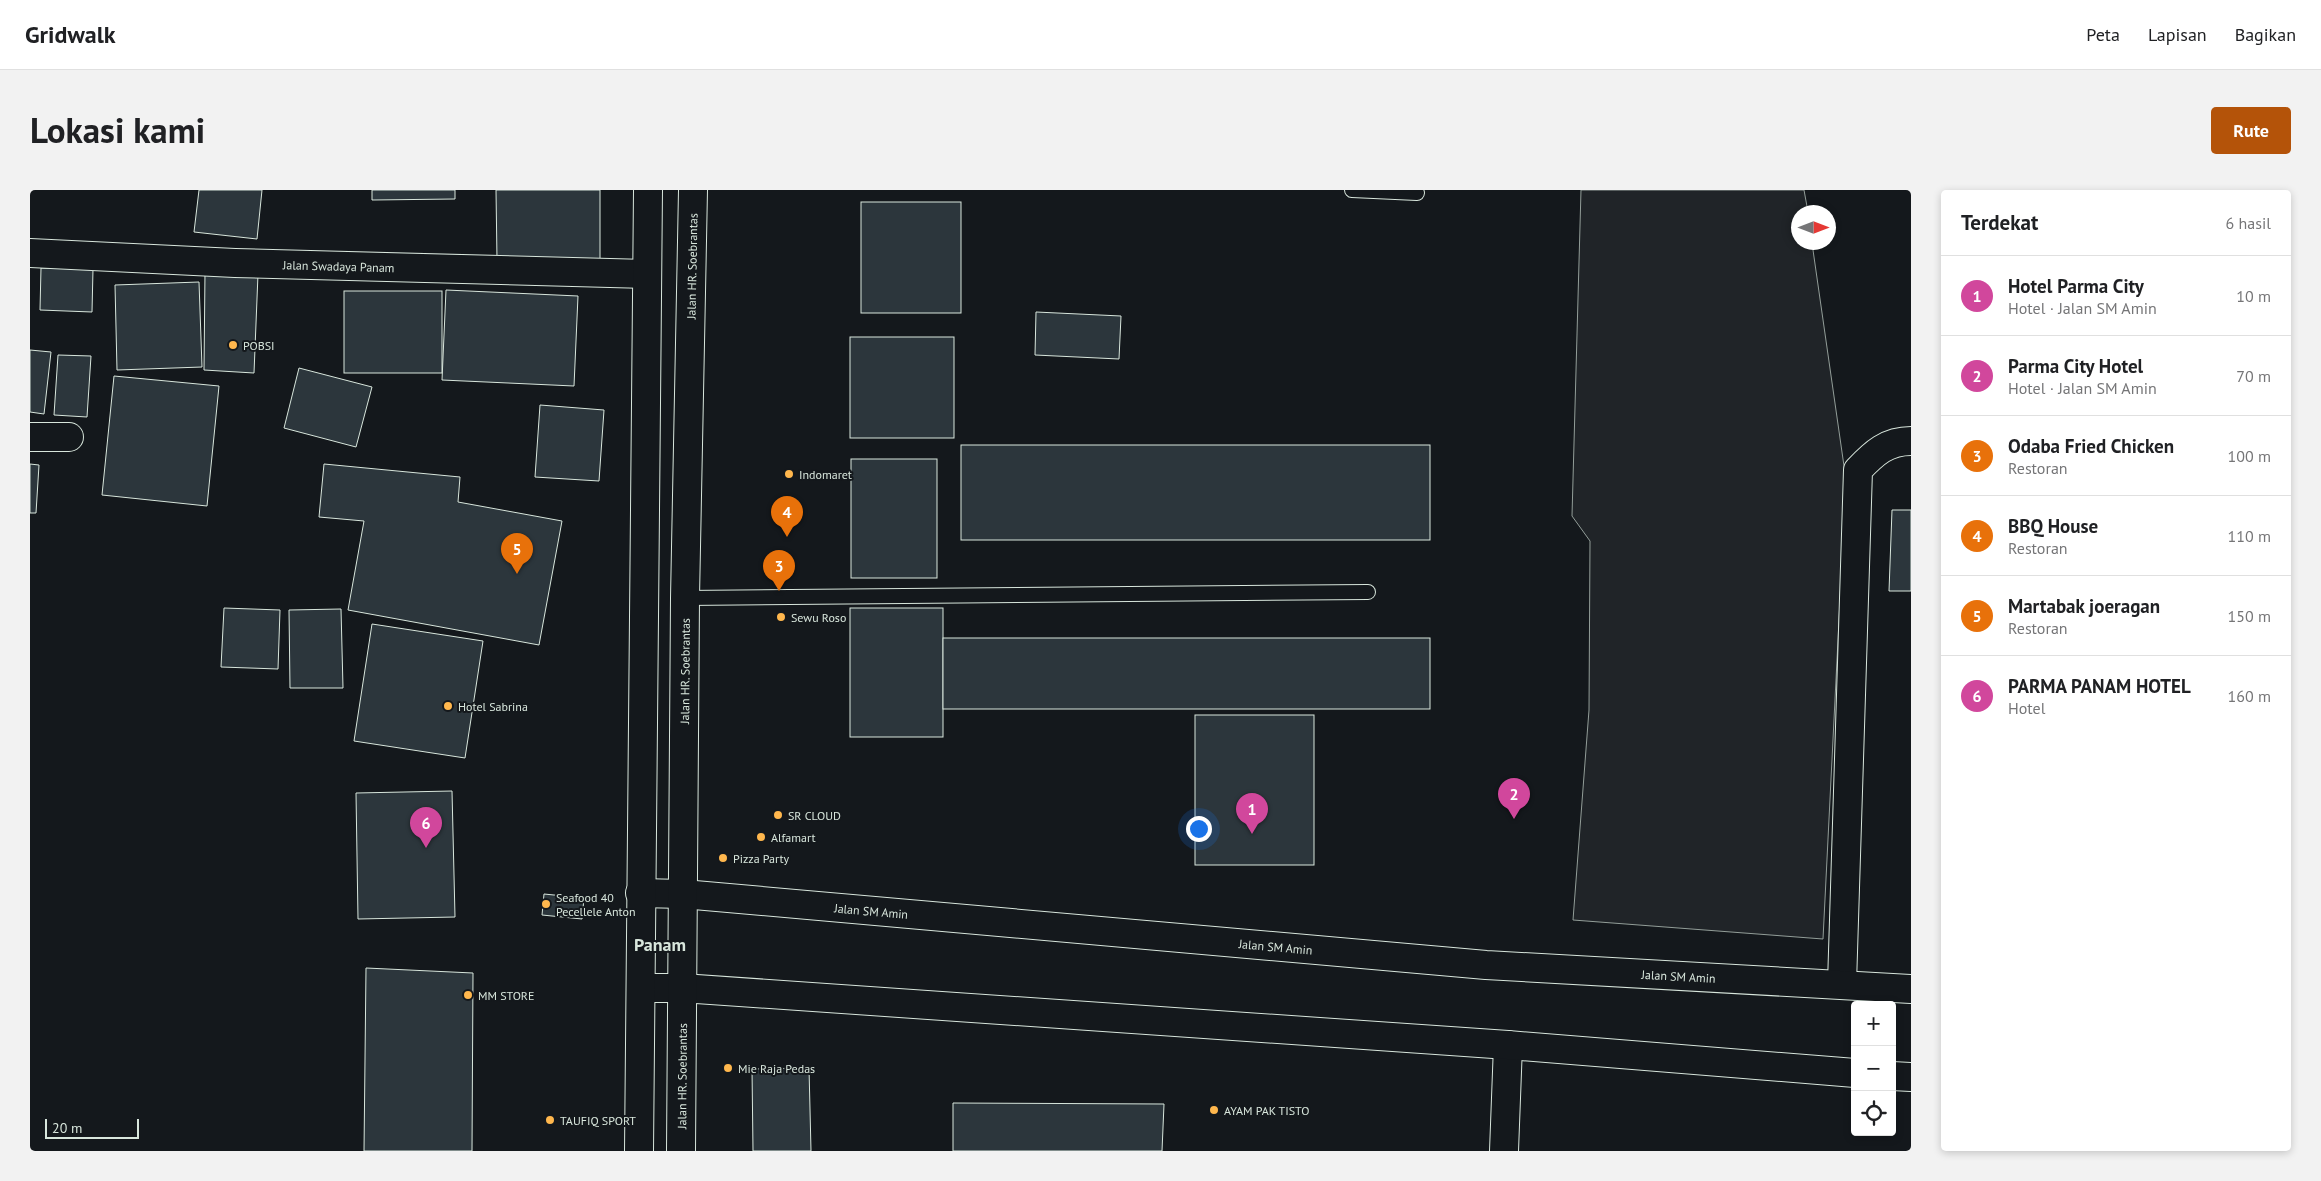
<!DOCTYPE html>
<html lang="id">
<meta charset="utf-8">
<style>
:root{--surface:#fff;--page:#f2f2f2;--text:#202124;--muted:#757577;--line:#e0e0e0;--accent:#b45309}
body{margin:0;font-family:"PT Sans",sans-serif;background:var(--page);color:var(--text)}
.controls{position:absolute;right:15px;bottom:15px;display:grid;overflow:hidden;border-radius:5px;box-shadow:0 2px 8px #0003}
.controls button{width:45px;height:45px;display:grid;place-items:center;padding:0;border:0;border-bottom:1px solid var(--line);background:var(--surface);color:var(--text);font:25px sans-serif}
.compass{position:absolute;left:1761px;top:15px;width:45px;height:45px;border-radius:50%;background:var(--surface);box-shadow:0 2px 8px #0003;rotate:90deg}
.scale{position:absolute;left:15px;bottom:12px;width:94px;box-sizing:border-box;padding-left:5px;border:2px solid #d8e6dc;border-top:0;font-size:14px;line-height:18px;white-space:nowrap;color:#d8e6dc;-webkit-text-stroke:4px #14181c;paint-order:stroke}
.you{position:absolute;left:1168px;top:638px;width:18px;height:18px;margin:-12px;border:4px solid #fff;border-radius:50%;background:#1a73e8;box-shadow:0 0 0 8px #1a73e833}
.badge{display:grid;place-items:center;width:32px;height:32px;border-radius:50%;background:var(--accent);color:#fff;font-size:16px;font-weight:700}
.pin{position:absolute;translate:-50% -41px;filter:drop-shadow(0 1px 2px #0008)}
.pin::after{content:'';position:absolute;top:26px;width:18px;height:15px;background:inherit;clip-path:polygon(0 0,100% 0,50% 100%)}
.list{margin:0;padding:0;list-style:none}
h2{display:flex;justify-content:space-between;align-items:center;height:65px;margin:0;padding:0 20px;font-size:21px}
h2 small{font-size:16px;font-weight:400;color:var(--muted)}
.list li{display:grid;grid-template-columns:32px 1fr auto;gap:15px;align-items:center;box-sizing:border-box;height:80px;padding:0 20px;border-top:1px solid var(--line)}
.list b{display:block;font-size:19px;white-space:nowrap}
.list p{margin:0;font-size:16px;white-space:nowrap;color:var(--muted)}
.list em{font-size:16px;font-style:normal;color:var(--muted)}
.icon{flex:none;width:28px;height:28px;fill:none;stroke:currentColor;stroke-width:2;stroke-linecap:round;stroke-linejoin:round}
.map{position:relative;flex:none;width:1881px;height:961px;overflow:hidden;border-radius:5px}
header{display:flex;align-items:center;gap:30px;box-sizing:border-box;height:70px;padding:0 25px;background:var(--surface);border-bottom:1px solid var(--line)}
header strong{font-size:24px}
nav{display:flex;gap:28px;margin-inline-start:auto;font-size:18px}
.intro{display:flex;align-items:center;justify-content:space-between;box-sizing:border-box;height:120px;padding:0 30px}
h1{margin:0;font-size:35px}
.button{padding:12px 22px;border-radius:5px;background:var(--accent);color:#fff;font-size:18px;font-weight:700}
main{display:flex;gap:30px;padding:0 30px}
aside{flex:1;background:var(--surface);border-radius:5px;box-shadow:0 2px 8px #0003}
.map>svg:first-child{display:block}
</style>
<header>
<strong>Gridwalk</strong>
<nav><a>Peta</a><a>Lapisan</a><a>Bagikan</a></nav>
</header>
<div class="intro"><h1>Lokasi kami</h1><a class="button">Rute</a></div>
<main>
<div class="map">
<svg width="1881" height="961" viewBox="0 0 1881 961">
<rect width="100%" height="100%" fill="#14181c"/>
<polygon fill="#202428" stroke="#939e99" points="1551,0 1774,0 1778,22 1768,22 1768,52 1782,53 1816,290 1793,749 1543,730 1559,520 1560,351 1542,326"/>
<g fill="#2c363c" stroke="#d8e6dc">
<polygon points="169,0 232,0 227,49 164,42"/>
<polygon points="342,0 425,0 425,9 342,10"/>
<polygon points="466,0 570,0 570,69 467,70"/>
<rect x="831" y="12" width="100" height="111"/>
<polygon points="11,78 63,79 62,122 10,120"/>
<polygon points="175,82 228,84 224,183 174,180"/>
<polygon points="169,92 172,177 87,180 85,95"/>
<polygon points="416,100 548,106 544,196 412,190"/>
<rect x="314" y="101" width="98" height="82"/>
<polygon points="1006,122 1091,126 1089,169 1005,165"/>
<rect x="820" y="147" width="104" height="101"/>
<polygon points="0,160 21,162 14,224 0,222"/>
<polygon points="28,165 61,166 57,227 24,225"/>
<polygon points="269,178 342,197 326,257 254,238"/>
<polygon points="84,186 189,196 177,316 72,305"/>
<polygon points="510,215 574,220 569,291 505,287"/>
<rect x="931" y="255" width="469" height="95"/>
<rect x="821" y="269" width="86" height="119"/>
<polygon points="0,274 9,275 6,323 0,323"/>
<polygon points="294,274 430,287 428,312 532,331 509,455 318,420 334,331 289,327"/>
<polygon points="1862,320 1881,320 1881,401 1859,401"/>
<polygon points="194,418 250,420 248,479 191,477"/>
<rect x="820" y="418" width="93" height="129"/>
<polygon points="311,419 313,498 260,498 259,420"/>
<polygon points="342,434 453,451 435,568 324,551"/>
<rect x="913" y="448" width="487" height="71"/>
<rect x="1165" y="525" width="119" height="150"/>
<polygon points="422,601 425,727 328,729 326,603"/>
<polygon points="514,704 554,708 552,729 512,725"/>
<polygon points="336,778 443,783 442,961 334,961"/>
<polygon points="779,878 781,961 723,961 722,879"/>
<polygon points="923,913 1134,914 1132,961 923,961"/>
</g>
<g fill="none" stroke-linecap="round" stroke-linejoin="round">
<defs>
<g id="lane">
<polyline points="1322,0 1387,3"/>
<polyline points="655,408 1338,402"/>
</g>
<g id="street">
<path id="s1" d="M0 63 205 73 617 84"/>
<polyline points="0,247 39,247"/>
<path d="M1812 794 1828 280C1844 263 1857 251 1881 251"/>
<polyline points="1474,961 1478,855"/>
</g>
<g id="primary">
<path id="s2" d="M610 703 653 704 1456 775 1881 799"/>
<polyline points="611,798 652,798 1478,855 1825,883"/>
<polyline points="1862,886 1881,887"/>
<polyline points="609,961 618,0"/>
<path id="s3" d="M651 961 655 408 663 0"/>
</g>
</defs>
<use href="#lane" stroke="#d8e6dc" stroke-width="16"/>
<use href="#street" stroke="#d8e6dc" stroke-width="30"/>
<use href="#primary" stroke="#d8e6dc" stroke-width="30"/>
<use href="#lane" stroke="#14181c" stroke-width="14"/>
<use href="#street" stroke="#14181c" stroke-width="28"/>
<use href="#primary" stroke="#14181c" stroke-width="28"/>
</g>
<g fill="#ffb74d" stroke="#14181c" stroke-width="2">
<circle cx="203" cy="155" r="5"/>
<circle cx="759" cy="284" r="5"/>
<circle cx="751" cy="427" r="5"/>
<circle cx="418" cy="516" r="5"/>
<circle cx="748" cy="625" r="5"/>
<circle cx="731" cy="647" r="5"/>
<circle cx="693" cy="668" r="5"/>
<circle cx="516" cy="714" r="5"/>
<circle cx="438" cy="805" r="5"/>
<circle cx="698" cy="878" r="5"/>
<circle cx="1184" cy="920" r="5"/>
<circle cx="520" cy="930" r="5"/>
</g>
<g text-anchor="middle" dominant-baseline="central" stroke-width="4" stroke-linejoin="round" paint-order="stroke">
<g font-size="12" fill="#d8e6dc" stroke="#14181c">
<text stroke="none"><textPath href="#s1" startOffset="309">Jalan Swadaya Panam</textPath></text>
<text stroke="none"><textPath href="#s3" startOffset="885">Jalan HR. Soebrantas</textPath></text>
<text stroke="none"><textPath href="#s3" startOffset="480">Jalan HR. Soebrantas</textPath></text>
<text stroke="none"><textPath href="#s2" startOffset="232">Jalan SM Amin</textPath></text>
<text stroke="none"><textPath href="#s2" startOffset="638">Jalan SM Amin</textPath></text>
<text stroke="none"><textPath href="#s2" startOffset="1042">Jalan SM Amin</textPath></text>
<text stroke="none"><textPath href="#s3" startOffset="75">Jalan HR. Soebrantas</textPath></text>
</g>
<g font-size="12" fill="#d8e6dc" stroke="#14181c" text-anchor="start">
<text x="213" y="155">POBSI</text>
<text x="769" y="284">Indomaret</text>
<text x="761" y="427">Sewu Roso</text>
<text x="428" y="516">Hotel Sabrina</text>
<text x="758" y="625">SR CLOUD</text>
<text x="741" y="647">Alfamart</text>
<text x="703" y="668">Pizza Party</text>
<text x="526" y="707">Seafood 40<tspan x="526" dy="14">Pecellele Anton</tspan></text>
<text x="448" y="805">MM STORE</text>
<text x="708" y="878">Mie Raja Pedas</text>
<text x="1194" y="920">AYAM PAK TISTO</text>
<text x="530" y="930">TAUFIQ SPORT</text>
</g>
<g font-size="18" font-weight="bold" fill="#d8e6dc" stroke="#14181c">
<text x="630" y="754">Panam</text>
</g>
</g>
</svg>
<div class="controls">
<button>+</button>
<button>−</button>
<button><svg class="icon" aria-label="locate" viewBox="0 0 24 24"><circle cx="12" cy="12" r="6"/><path d="M12 2v4M12 18v4M2 12h4M18 12h4"/></svg></button>
</div>
<svg class="compass" viewBox="-18 -18 36 36"><path d="M0-13l5 13h-10z" fill="#e53935"/><path d="M0 13l5-13h-10z" fill="#757577"/></svg>
<div class="scale">20 m</div>
<div class="you"></div>
<div class="pin badge" style="left:1222px;top:644px;background:#d1479c">1</div>
<div class="pin badge" style="left:1484px;top:629px;background:#d1479c">2</div>
<div class="pin badge" style="left:749px;top:401px;background:#e8710a">3</div>
<div class="pin badge" style="left:757px;top:347px;background:#e8710a">4</div>
<div class="pin badge" style="left:487px;top:384px;background:#e8710a">5</div>
<div class="pin badge" style="left:396px;top:658px;background:#d1479c">6</div>
</div>
<aside>
<h2>Terdekat<small>6 hasil</small></h2>
<ul class="list">
<li><span class="badge" style="background:#d1479c">1</span><div><b>Hotel Parma City</b><p>Hotel · Jalan SM Amin</p></div><em>10 m</em></li>
<li><span class="badge" style="background:#d1479c">2</span><div><b>Parma City Hotel</b><p>Hotel · Jalan SM Amin</p></div><em>70 m</em></li>
<li><span class="badge" style="background:#e8710a">3</span><div><b>Odaba Fried Chicken</b><p>Restoran</p></div><em>100 m</em></li>
<li><span class="badge" style="background:#e8710a">4</span><div><b>BBQ House</b><p>Restoran</p></div><em>110 m</em></li>
<li><span class="badge" style="background:#e8710a">5</span><div><b>Martabak joeragan</b><p>Restoran</p></div><em>150 m</em></li>
<li><span class="badge" style="background:#d1479c">6</span><div><b>PARMA PANAM HOTEL</b><p>Hotel</p></div><em>160 m</em></li>
</ul>
</aside>
</main>
